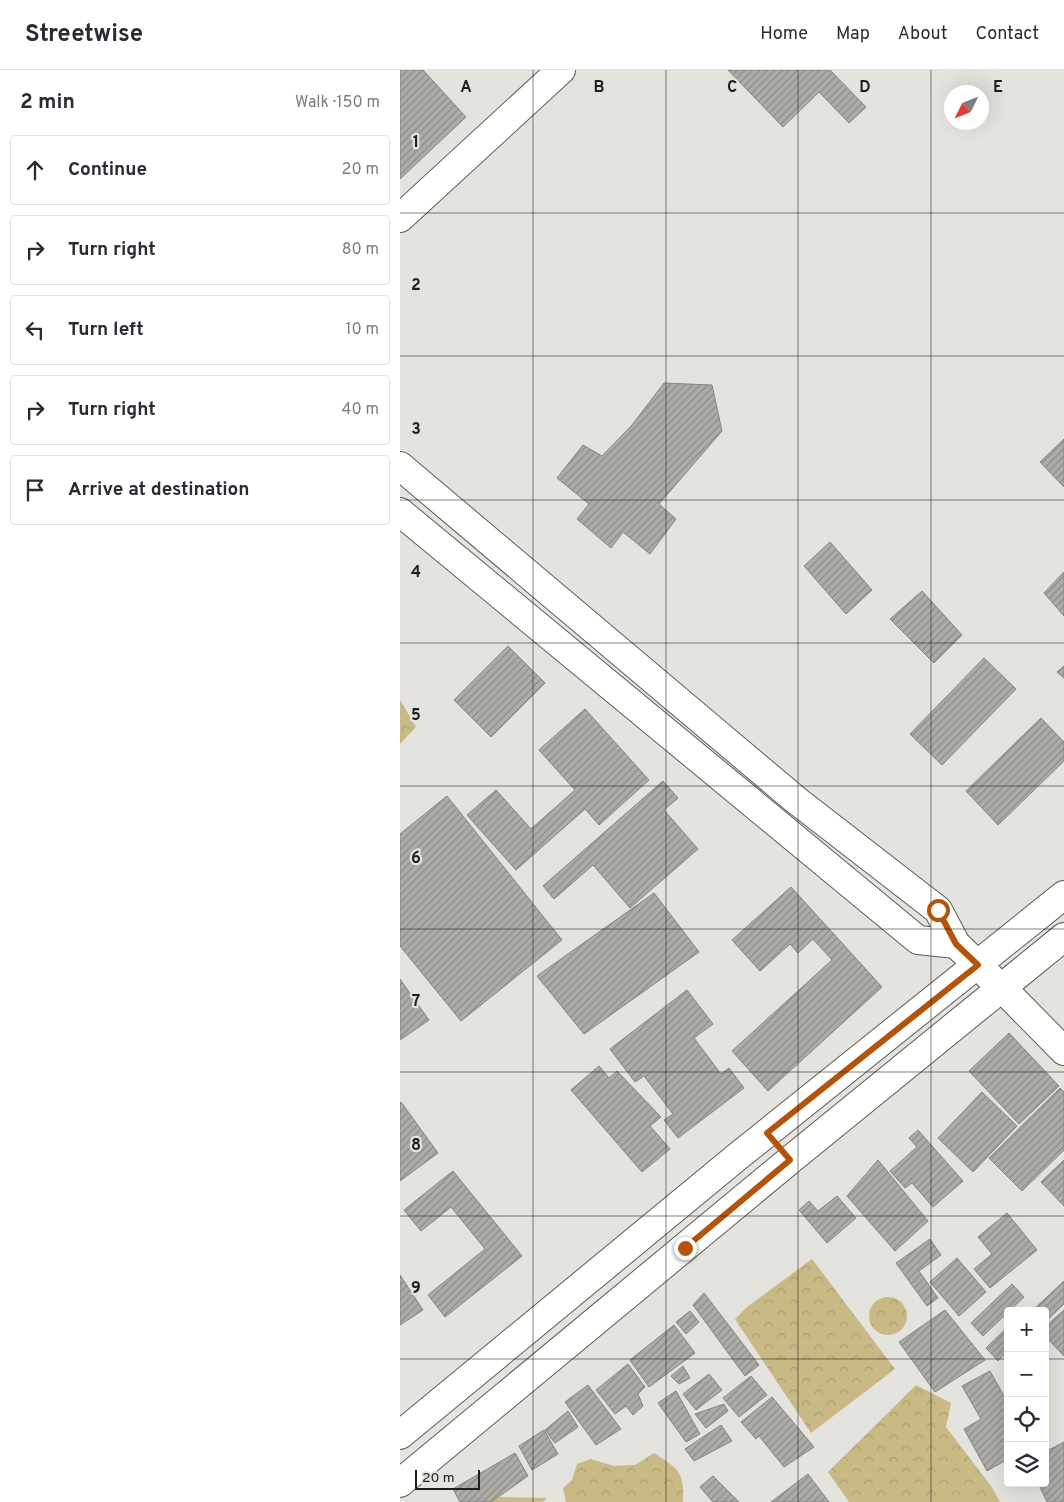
<!DOCTYPE html>
<meta charset="utf-8">
<style>
:root{--surface:#fff;--page:#f2f2f3;--text:#2b2b33;--muted:#7c7c81;--line:#e1e1e2}
body{margin:0;font-family:Overpass,sans-serif;background:var(--page);color:var(--text)}
.controls{position:absolute;right:15px;bottom:15px;display:grid;overflow:hidden;border-radius:5px;box-shadow:0 5px 20px #0002}
.controls button{width:45px;height:45px;display:grid;place-items:center;padding:0;border:0;border-bottom:1px solid var(--line);background:var(--surface);color:var(--text);font:25px sans-serif}
.compass{position:absolute;left:544px;top:15px;width:45px;height:45px;border-radius:50%;background:var(--surface);box-shadow:0 5px 20px #0002;rotate:227deg}
.scale{position:absolute;left:15px;bottom:12px;width:65px;box-sizing:border-box;padding-left:5px;border:2px solid #1f1e1c;border-top:0;font-size:14px;line-height:18px;white-space:nowrap;color:#1f1e1c;-webkit-text-stroke:4px #e4e3dd;paint-order:stroke}
.stop{position:absolute;width:15px;height:15px;margin:-11px;border:4px solid #b45309;border-radius:50%;background:#fff}
.stop.end{background:#b45309;border-color:#fff;box-shadow:0 1px 5px #0008}
.list{margin:0;padding:0;list-style:none}
h2{display:flex;justify-content:space-between;align-items:center;height:65px;margin:0;padding:0 20px;font-size:21px}
h2 small{font-size:16px;font-weight:400;color:var(--muted)}
.list li{display:grid;grid-template-columns:32px 1fr auto;gap:15px;align-items:center;box-sizing:border-box;height:70px;margin:0 10px 10px;padding:0 10px;border:1px solid var(--line);border-radius:5px}
.list b{display:block;font-size:19px;white-space:nowrap}
.list em{font-size:16px;font-style:normal;color:var(--muted)}
.icon{flex:none;width:28px;height:28px;fill:none;stroke:currentColor;stroke-width:2;stroke-linecap:round;stroke-linejoin:round}
.map{position:relative;flex:none;width:664px;height:1432px;overflow:hidden}
header{display:flex;align-items:center;gap:30px;box-sizing:border-box;height:70px;padding:0 25px;background:var(--surface);border-bottom:1px solid var(--line)}
header strong{font-size:24px}
nav{display:flex;gap:28px;margin-inline-start:auto;font-size:18px}
main{display:flex}
aside{flex:1;background:var(--surface)}
.map>svg:first-child{display:block}
</style>
<header>
<strong>Streetwise</strong>
<nav><a>Home</a><a>Map</a><a>About</a><a>Contact</a></nav>
</header>
<main>
<aside>
<h2>2 min<small>Walk · 150 m</small></h2>
<ul class="list">
<li><svg class="icon" aria-label="ahead" viewBox="0 0 24 24"><path d="M12 20V5M6 11l6-6 6 6"/></svg><div><b>Continue</b></div><em>20 m</em></li>
<li><svg class="icon" aria-label="right" viewBox="0 0 24 24"><path d="M7 20v-9h11M14 6l5 5-5 5"/></svg><div><b>Turn right</b></div><em>80 m</em></li>
<li><svg class="icon" aria-label="left" viewBox="0 0 24 24"><path d="M17 20v-9H6M10 6l-5 5 5 5"/></svg><div><b>Turn left</b></div><em>10 m</em></li>
<li><svg class="icon" aria-label="right" viewBox="0 0 24 24"><path d="M7 20v-9h11M14 6l5 5-5 5"/></svg><div><b>Turn right</b></div><em>40 m</em></li>
<li><svg class="icon" aria-label="arrive" viewBox="0 0 24 24"><path d="M6 21V4h12l-3 4 3 4H6"/></svg><div><b>Arrive at destination</b></div></li>
</ul>
</aside>
<div class="map">
<svg width="664" height="1432" viewBox="0 0 664 1432">
<defs>
<pattern id="forest-crowns" width="20" height="18" patternUnits="userSpaceOnUse" patternTransform="scale(1.25)"><rect width="20" height="18" fill="#c9b985"/><path d="M2 6a3 3 0 1 1 6 0M12 15a3 3 0 1 1 6 0" fill="none" stroke="#ac9f72"/></pattern>
<pattern id="building-hatch" width="6" height="6" patternUnits="userSpaceOnUse" patternTransform="scale(1.25)"><rect width="6" height="6" fill="#adaca7"/><path d="M-1 1l2-2M0 6l6-6M5 7l2-2" fill="none" stroke="#8c8b87"/></pattern>
</defs>
<rect width="100%" height="100%" fill="#e4e3dd"/>
<g fill="url(#forest-crowns)">
<polygon points="0,630 16,657 0,674"/>
<polygon points="412,1189 495,1299 411,1363 335,1249 347,1237"/>
<circle cx="488" cy="1246" r="19"/>
<polygon points="516,1315 551,1333 546,1357 591,1416 600,1432 449,1432 428,1402"/>
<path d="M254 1383C277 1398 285 1401 283 1432H166L163 1418 172 1410 177 1394 191 1389 214 1396 235 1395Z"/>
<polygon points="99,1427 146,1428 147,1428 143,1432 91,1432"/>
</g>
<g fill="url(#building-hatch)" stroke="#868580">
<polygon points="0,0 23,0 66,47 0,109"/>
<polygon points="328,0 430,0 466,37 449,53 419,22 383,57"/>
<polygon points="264,313 312,315 322,361 259,434 276,449 250,484 223,462 211,478 177,449 189,434 157,408 183,375 202,386 232,355"/>
<polygon points="664,369 664,417 640,392"/>
<polygon points="430,472 472,520 446,544 404,496"/>
<polygon points="664,502 664,546 644,523"/>
<polygon points="522,521 562,565 534,593 490,549"/>
<polygon points="108,576 145,613 91,667 54,630"/>
<polygon points="584,588 616,619 542,695 510,664"/>
<polygon points="664,596 664,608 657,602"/>
<polygon points="185,639 249,710 199,755 185,739 116,800 67,745 96,720 131,759 175,720 139,680"/>
<polygon points="641,648 664,672 664,691 598,755 566,721"/>
<polygon points="263,711 278,728 264,740 298,779 230,838 193,795 154,829 143,816"/>
<polygon points="47,726 162,870 61,951 0,876 0,764"/>
<polygon points="391,817 482,917 368,1021 332,981 432,890 413,869 398,883 390,874 360,901 332,870"/>
<polygon points="254,823 299,882 184,964 137,906"/>
<polygon points="0,909 29,950 0,970"/>
<polygon points="287,920 313,954 294,968 321,1004 329,998 344,1018 278,1068 264,1050 273,1044 244,1006 235,1012 210,979"/>
<polygon points="609,963 659,1016 619,1054 569,1001"/>
<polygon points="199,996 209,1008 217,1001 261,1047 250,1056 270,1079 242,1102 171,1020"/>
<polygon points="660,1018 664,1022 664,1080 622,1121 589,1088"/>
<polygon points="582,1022 617,1056 573,1102 538,1068"/>
<polygon points="1,1032 38,1083 0,1111 0,1033"/>
<polygon points="518,1060 563,1111 533,1137 512,1113 505,1118 490,1101 517,1077 509,1068"/>
<polygon points="478,1090 528,1151 495,1181 447,1126"/>
<polygon points="664,1090 664,1136 641,1112"/>
<polygon points="53,1101 122,1186 45,1247 28,1225 85,1179 51,1137 21,1161 4,1140"/>
<polygon points="437,1126 456,1148 427,1173 399,1140 409,1131 418,1141"/>
<polygon points="607,1143 637,1180 590,1218 574,1199 592,1184 578,1167"/>
<polygon points="530,1169 541,1185 519,1201 538,1228 527,1236 496,1193"/>
<polygon points="557,1188 586,1222 559,1246 530,1212"/>
<polygon points="0,1205 23,1240 0,1255"/>
<polygon points="664,1211 664,1234 645,1252 645,1241 632,1241"/>
<polygon points="612,1214 624,1227 583,1266 571,1253"/>
<polygon points="304,1223 359,1295 345,1306 293,1235"/>
<polygon points="545,1240 585,1290 535,1322 499,1272"/>
<polygon points="664,1240 664,1286 645,1266 645,1257"/>
<polygon points="290,1241 299,1252 286,1264 276,1252"/>
<polygon points="274,1255 295,1283 249,1317 230,1290"/>
<polygon points="608,1257 608,1281 598,1291 586,1278"/>
<polygon points="228,1294 245,1317 238,1324 243,1336 233,1345 226,1336 215,1344 196,1320"/>
<polygon points="283,1296 290,1308 279,1314 271,1306"/>
<polygon points="590,1301 608,1333 608,1389 587,1401 564,1359 581,1349 562,1316"/>
<polygon points="309,1304 322,1320 296,1340 283,1324"/>
<polygon points="351,1306 367,1325 339,1347 323,1328"/>
<polygon points="188,1315 221,1359 196,1375 165,1332"/>
<polygon points="276,1321 300,1364 286,1372 258,1333"/>
<polygon points="372,1327 414,1377 384,1397 359,1366 356,1369 341,1352"/>
<polygon points="324,1334 328,1341 306,1358 295,1344"/>
<polygon points="168,1341 178,1357 155,1373 145,1360"/>
<polygon points="321,1355 332,1371 294,1391 285,1379"/>
<polygon points="144,1360 158,1384 132,1400 119,1376"/>
<polygon points="664,1372 664,1432 647,1432 638,1413 645,1413 645,1382"/>
<polygon points="115,1383 128,1406 91,1432 60,1432 53,1419"/>
<polygon points="408,1404 429,1432 371,1432"/>
<polygon points="313,1406 339,1432 313,1432 300,1417"/>
</g>
<g fill="none" stroke-linecap="round" stroke-linejoin="round">
<defs>
<g id="tertiary">
<polyline points="0,148 161,0"/>
<polyline points="602,918 664,981"/>
</g>
<g id="primary">
<polyline points="0,396 396,730 538,840 556,874 590,907"/>
<polyline points="0,442 518,870 556,874"/>
<polyline points="0,1365 337,1087 664,825"/>
<polyline points="0,1413 390,1090 664,867"/>
</g>
</defs>
<use href="#tertiary" stroke="#5d5b57" stroke-width="30"/>
<use href="#primary" stroke="#5d5b57" stroke-width="30"/>
<use href="#tertiary" stroke="#fff" stroke-width="28"/>
<use href="#primary" stroke="#fff" stroke-width="28"/>
</g>
<g fill="none" stroke-linecap="round" stroke-linejoin="round">
<polyline stroke="#b45309" stroke-width="6" points="285,1178 390,1090 367,1063 578,895 556,874 538,840"/>
</g>
<path fill="none" stroke="#1f1e1c" stroke-width="1" stroke-opacity="0.55" d="M133 0V1432M266 0V1432M398 0V1432M531 0V1432M0 143H664M0 286H664M0 430H664M0 573H664M0 716H664M0 859H664M0 1002H664M0 1146H664M0 1289H608M645 1289H664"/>
<g font-size="16" text-anchor="middle" font-weight="bold" fill="#1f1e1c" stroke="#e4e3dd" stroke-width="4.5" stroke-linejoin="round" paint-order="stroke">
<text x="66" y="22">A</text>
<text x="199" y="22">B</text>
<text x="332" y="22">C</text>
<text x="465" y="22">D</text>
<text x="598" y="22">E</text>
<text x="16" y="77">1</text>
<text x="16" y="220">2</text>
<text x="16" y="364">3</text>
<text x="16" y="507">4</text>
<text x="16" y="650">5</text>
<text x="16" y="793">6</text>
<text x="16" y="936">7</text>
<text x="16" y="1080">8</text>
<text x="16" y="1223">9</text>
</g>
</svg>
<div class="controls">
<button>+</button>
<button>−</button>
<button><svg class="icon" aria-label="locate" viewBox="0 0 24 24"><circle cx="12" cy="12" r="6"/><path d="M12 2v4M12 18v4M2 12h4M18 12h4"/></svg></button>
<button><svg class="icon" aria-label="layers" viewBox="0 0 24 24"><path d="M12 4l9 5-9 5-9-5zM3 14l9 5 9-5"/></svg></button>
</div>
<svg class="compass" viewBox="-18 -18 36 36"><path d="M0-13l5 13h-10z" fill="#e53935"/><path d="M0 13l5-13h-10z" fill="#7c7c81"/></svg>
<div class="scale">20 m</div>
<div class="stop" style="left:538px;top:840px"></div>
<div class="stop end" style="left:285px;top:1178px"></div>
</div>
</main>
